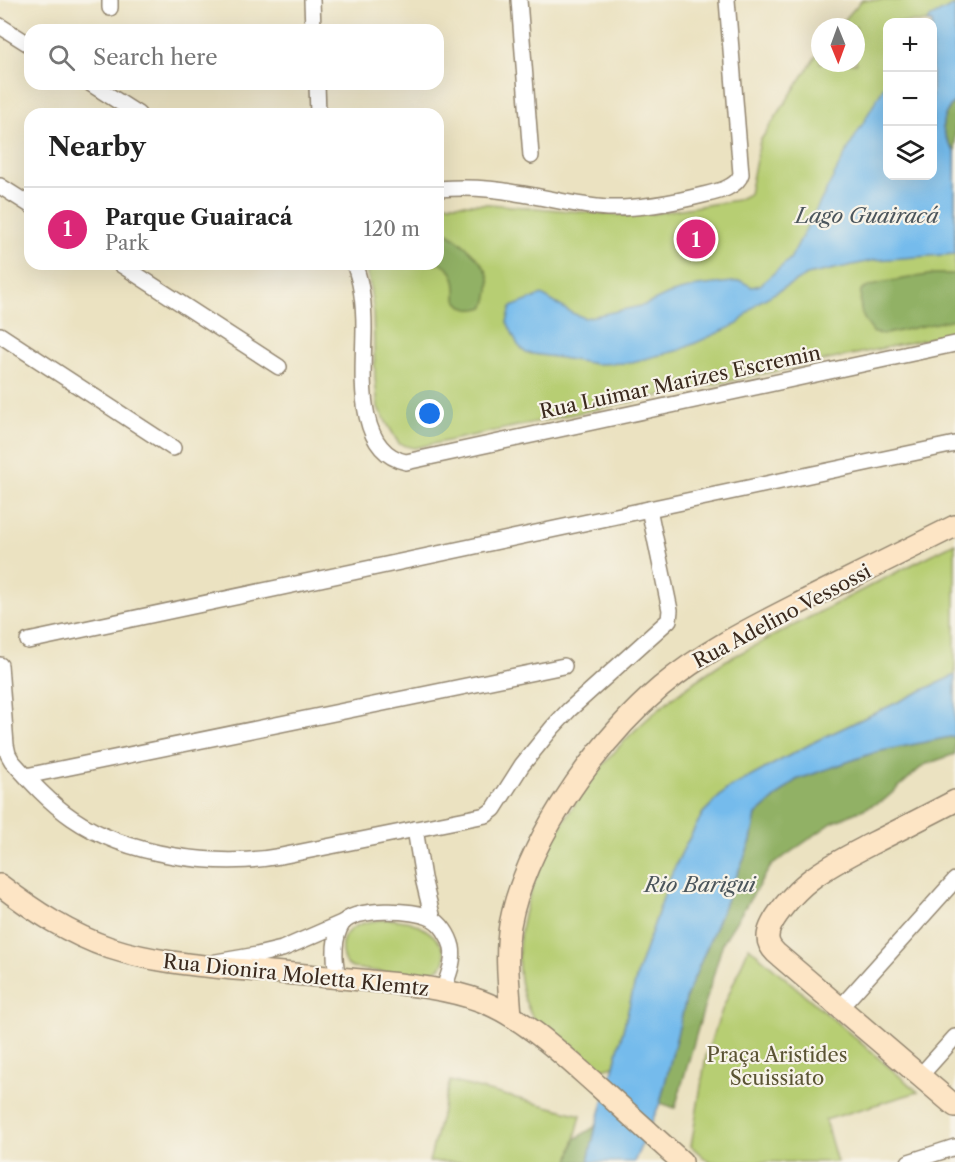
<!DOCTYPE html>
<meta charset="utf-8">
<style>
:root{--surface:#fff;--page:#f6f6f6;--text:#222;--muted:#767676;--line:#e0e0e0;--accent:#db2777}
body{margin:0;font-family:"Libre Caslon Text",serif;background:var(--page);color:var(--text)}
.controls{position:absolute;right:18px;top:18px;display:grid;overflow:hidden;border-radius:12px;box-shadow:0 6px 24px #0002}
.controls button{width:54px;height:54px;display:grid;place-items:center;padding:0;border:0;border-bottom:2px solid var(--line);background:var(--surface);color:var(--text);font:30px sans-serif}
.compass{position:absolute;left:811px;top:18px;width:54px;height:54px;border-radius:50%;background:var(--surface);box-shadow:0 6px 24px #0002;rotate:179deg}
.you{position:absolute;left:430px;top:414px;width:21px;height:21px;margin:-15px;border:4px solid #fff;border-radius:50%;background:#1a73e8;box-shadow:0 0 0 9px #1a73e833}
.badge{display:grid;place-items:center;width:39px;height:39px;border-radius:50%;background:var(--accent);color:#fff;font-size:20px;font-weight:700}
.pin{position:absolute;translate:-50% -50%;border:3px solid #fff;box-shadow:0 2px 6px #0006}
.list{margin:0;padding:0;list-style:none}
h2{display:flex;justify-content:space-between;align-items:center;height:78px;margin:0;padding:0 24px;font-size:26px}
h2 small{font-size:20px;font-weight:400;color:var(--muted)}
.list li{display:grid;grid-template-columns:39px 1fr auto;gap:18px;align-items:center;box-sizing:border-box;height:84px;padding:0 24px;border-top:2px solid var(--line)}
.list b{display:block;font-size:22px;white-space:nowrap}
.list p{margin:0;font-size:20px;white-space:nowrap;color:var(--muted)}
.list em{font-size:20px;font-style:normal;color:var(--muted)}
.icon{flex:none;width:33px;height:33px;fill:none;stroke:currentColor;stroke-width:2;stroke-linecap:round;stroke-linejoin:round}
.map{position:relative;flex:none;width:955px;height:1162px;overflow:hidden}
.search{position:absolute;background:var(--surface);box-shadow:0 6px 24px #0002;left:24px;top:24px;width:420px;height:66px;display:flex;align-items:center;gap:15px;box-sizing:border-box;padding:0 21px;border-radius:18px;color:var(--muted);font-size:22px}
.panel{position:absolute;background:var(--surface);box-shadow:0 6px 24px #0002;left:24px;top:108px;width:420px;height:162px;border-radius:18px}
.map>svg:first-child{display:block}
</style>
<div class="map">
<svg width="955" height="1162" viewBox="0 0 955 1162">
<rect width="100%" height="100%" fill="#f7f3e8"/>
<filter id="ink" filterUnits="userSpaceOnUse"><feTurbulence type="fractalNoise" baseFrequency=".0167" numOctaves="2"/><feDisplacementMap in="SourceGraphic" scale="12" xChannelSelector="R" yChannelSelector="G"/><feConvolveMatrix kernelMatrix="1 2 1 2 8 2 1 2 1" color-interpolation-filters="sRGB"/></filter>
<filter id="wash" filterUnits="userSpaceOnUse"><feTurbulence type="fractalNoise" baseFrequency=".008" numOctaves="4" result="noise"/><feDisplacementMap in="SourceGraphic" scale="24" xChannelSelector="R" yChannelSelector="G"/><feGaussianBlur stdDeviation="1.35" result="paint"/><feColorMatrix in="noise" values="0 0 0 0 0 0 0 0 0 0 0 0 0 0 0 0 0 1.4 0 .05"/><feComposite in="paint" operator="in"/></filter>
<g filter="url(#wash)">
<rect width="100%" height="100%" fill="#ebe2c1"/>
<g fill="#b7ce73" stroke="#797c48" stroke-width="1.5" fill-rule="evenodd">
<path d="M862 0H955V333L414 448 399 444 378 408 375 378 373 307 369 280 364 264H438V204H489L618 215 651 214 737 200 749 194 760 141 820 50V63H856V27H838ZM888 22H932V176H888Z"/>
<path d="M955 543V675L816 741 726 790 703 813 683 850 671 875 638 971 614 1066 596 1071C582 1059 568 1048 554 1036 547 1031 537 1025 533 1018 482 927 577 781 645 721 669 699 697 679 725 661L895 573Z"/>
<path d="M388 919C397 920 407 920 415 924 434 931 463 961 431 972 415 978 370 970 352 968 345 964 343 960 342 952 339 925 367 921 388 919Z"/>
<polygon points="749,947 918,1092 825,1120 837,1162 709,1162 691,1146 706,1056 722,1010"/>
<polygon points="450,1081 581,1115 569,1162 429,1162"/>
</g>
<g fill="#91b165" stroke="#666e42" stroke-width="1.5">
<path d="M955 100V152C939 131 938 120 955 100Z"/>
<path d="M438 227C454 235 485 260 489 278 491 288 488 298 485 307 471 311 465 311 456 299 457 282 455 269 438 262Z"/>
<path d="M934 274H955V319L886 334 874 333C861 317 859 311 861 290L879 283Z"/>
<polygon points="955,736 955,754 924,765 884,800 832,823 771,866 723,942 675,1108 660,1103 687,995 751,841 756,815 796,780 876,752"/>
<polygon points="596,1126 588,1162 569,1162 575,1139"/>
</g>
<g fill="#75bbec" stroke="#587285" stroke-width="1.5">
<path d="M952 6H955V100C938 120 939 131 955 152V254L876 260 807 275 757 303 738 324 680 350 628 363 595 364 561 358 526 353 518 345 507 322 511 307 542 295 572 313 585 318 645 305 669 294 698 286 741 281 752 287 760 285 790 259 847 151 887 81 888 176H932V22H927L931 17Z"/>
<polygon points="955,675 955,736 876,752 796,780 756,815 751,841 687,995 660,1103 634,1162 588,1162 596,1126 614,1066 638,971 671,875 683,850 703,813 726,790 816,741"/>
</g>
</g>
<g filter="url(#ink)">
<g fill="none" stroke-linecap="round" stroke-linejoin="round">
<defs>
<g id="street">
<polyline points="110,0 110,8"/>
<polyline points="312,0 313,30"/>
<polyline points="519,0 531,156"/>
<polyline points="0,26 30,45"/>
<polyline points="91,84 138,114"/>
<polyline points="317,84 318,114"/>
<polyline points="0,186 30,205"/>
<path d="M438 189C464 187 491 188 516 193 546 197 576 206 607 208 639 209 671 203 703 195 716 192 737 188 741 174L727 0"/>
<polyline points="120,264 279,367"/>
<path d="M354 264C362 283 364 307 364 328 364 368 353 451 406 462L955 344"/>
<polyline points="0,335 173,448"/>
<polyline points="28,641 955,444"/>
<path d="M0 665 6 745 8 754 12 761C30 781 50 803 72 818 127 856 217 868 281 856L486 815 494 809 522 765 553 727 569 710 669 620 670 610 649 509"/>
<polyline points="26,776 564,666"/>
<polyline points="415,829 423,878 433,919"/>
<polyline points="216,962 257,955 282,949 344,922"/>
<path d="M338 978C334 960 332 940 342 924 354 907 414 909 431 918 441 923 449 935 452 947 455 962 447 978 443 991"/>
<polyline points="840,1008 955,880"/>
<polyline points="920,1076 955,1037"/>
<polyline points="909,1162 955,1147"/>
</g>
<g id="secondary">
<path d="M955 801C928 815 901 829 873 843 852 854 829 865 810 880 797 890 767 921 768 938 768 944 772 949 776 953L955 1106"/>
<path d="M0 885C34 911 69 934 110 948 150 961 192 965 234 969 276 972 319 976 361 980 400 984 444 987 481 1001 525 1018 563 1055 598 1086 626 1111 654 1137 682 1162"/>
<path d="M511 1016C509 986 505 955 510 925 518 882 538 842 561 805 589 761 621 721 661 687 705 650 757 625 808 599 857 575 906 550 955 526"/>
</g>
</defs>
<use href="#street" stroke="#938670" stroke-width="18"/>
<use href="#secondary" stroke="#938670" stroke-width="24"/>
<use href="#street" stroke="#fff" stroke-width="15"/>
<use href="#secondary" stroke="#fde5c5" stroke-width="21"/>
</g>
</g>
<g text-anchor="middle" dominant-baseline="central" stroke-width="4.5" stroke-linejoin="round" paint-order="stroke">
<g font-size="20" fill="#3b2a1e" stroke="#f7f3e8">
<text transform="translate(680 382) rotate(-12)">Rua Luimar Marizes Escremin</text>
<text transform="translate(782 616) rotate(-28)">Rua Adelino Vessossi</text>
<text transform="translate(296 975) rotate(6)">Rua Dionira Moletta Klemtz</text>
</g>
<g font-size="20" fill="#5a5333" stroke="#f7f3e8">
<text x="777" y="1055">Praça Aristides<tspan x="777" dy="23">Scuissiato</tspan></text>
</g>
<g font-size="21" font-style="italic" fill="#4c565c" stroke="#f7f3e8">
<text x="867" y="215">Lago Guairacá</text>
<text x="700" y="884">Rio Barigui</text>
</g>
</g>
</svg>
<div class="controls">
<button>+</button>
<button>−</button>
<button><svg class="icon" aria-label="layers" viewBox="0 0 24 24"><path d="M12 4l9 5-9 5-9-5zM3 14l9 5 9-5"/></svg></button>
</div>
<svg class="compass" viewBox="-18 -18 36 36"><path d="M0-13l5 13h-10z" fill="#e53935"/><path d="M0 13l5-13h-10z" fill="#767676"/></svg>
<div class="you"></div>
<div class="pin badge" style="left:696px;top:239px">1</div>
<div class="search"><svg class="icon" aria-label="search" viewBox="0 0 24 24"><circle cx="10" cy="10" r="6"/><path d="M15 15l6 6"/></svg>Search here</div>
<section class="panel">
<h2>Nearby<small></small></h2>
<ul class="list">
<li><span class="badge">1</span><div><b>Parque Guairacá</b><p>Park</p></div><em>120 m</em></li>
</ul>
</section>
</div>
